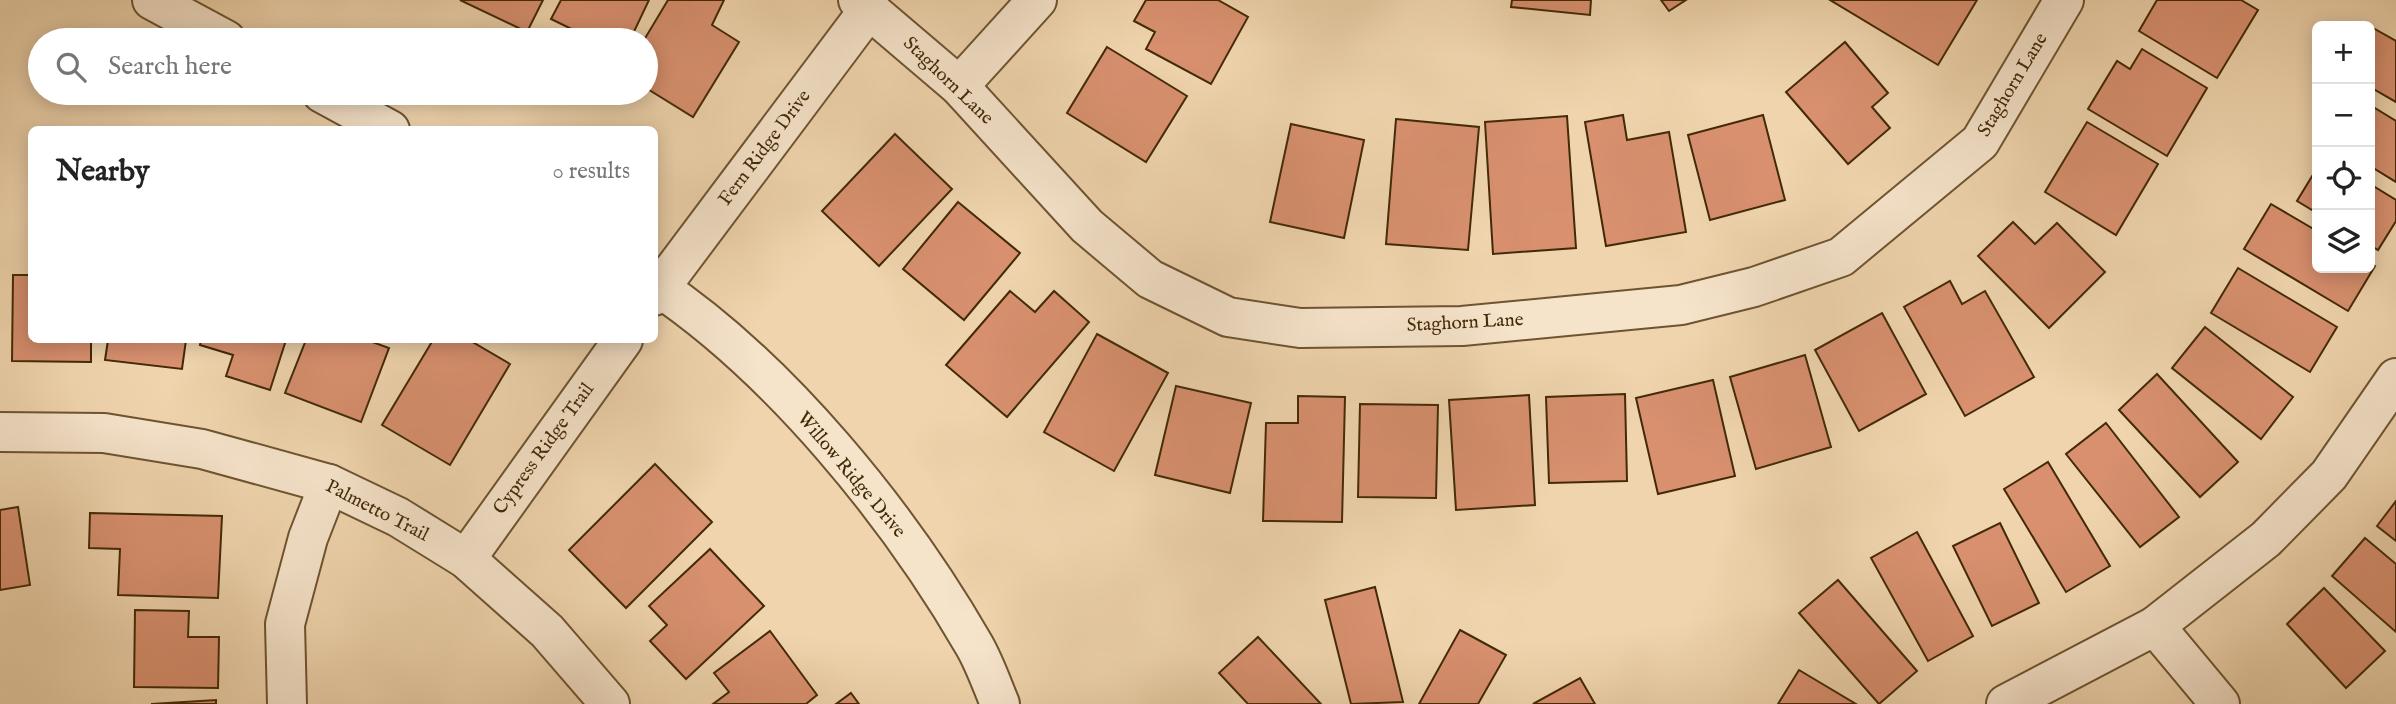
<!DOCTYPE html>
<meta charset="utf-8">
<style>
:root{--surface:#fff;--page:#f6f6f6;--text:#222;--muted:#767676;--line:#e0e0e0}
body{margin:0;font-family:"IM FELL English",serif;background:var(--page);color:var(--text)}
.controls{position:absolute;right:21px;top:21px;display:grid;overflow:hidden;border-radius:10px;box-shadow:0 4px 18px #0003}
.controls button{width:63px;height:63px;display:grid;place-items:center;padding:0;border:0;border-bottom:2px solid var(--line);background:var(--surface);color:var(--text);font:35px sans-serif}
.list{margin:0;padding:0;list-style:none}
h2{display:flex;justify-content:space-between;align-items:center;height:91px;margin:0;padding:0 28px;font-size:30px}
h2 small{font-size:23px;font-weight:400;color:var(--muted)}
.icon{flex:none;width:38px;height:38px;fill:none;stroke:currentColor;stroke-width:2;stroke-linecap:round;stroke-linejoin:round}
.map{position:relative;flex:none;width:2396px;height:704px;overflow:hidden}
.search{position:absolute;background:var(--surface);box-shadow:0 4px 18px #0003;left:28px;top:28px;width:630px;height:77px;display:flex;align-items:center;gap:18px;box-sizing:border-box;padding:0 24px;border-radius:38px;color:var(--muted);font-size:26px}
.panel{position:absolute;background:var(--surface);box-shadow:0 4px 18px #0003;left:28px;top:126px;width:630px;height:217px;border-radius:10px}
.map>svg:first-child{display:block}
</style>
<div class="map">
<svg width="2396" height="704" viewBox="0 0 2396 704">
<rect width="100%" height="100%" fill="#efd4ad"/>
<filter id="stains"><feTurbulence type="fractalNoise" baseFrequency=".00286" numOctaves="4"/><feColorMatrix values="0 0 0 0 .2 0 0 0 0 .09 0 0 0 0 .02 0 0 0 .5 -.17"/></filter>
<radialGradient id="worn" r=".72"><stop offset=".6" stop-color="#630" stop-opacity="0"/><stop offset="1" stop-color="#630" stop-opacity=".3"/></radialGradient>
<g fill="#d8906f" stroke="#432a07" stroke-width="2">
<polygon points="460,0 543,0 527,32"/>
<polygon points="561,0 649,0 630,40 594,40 551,19"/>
<polygon points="668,0 724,0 712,25 739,42 693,117 646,88 644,40"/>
<polygon points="1146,0 1218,0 1248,17 1211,84 1146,49 1155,32 1134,21"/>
<polygon points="1512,0 1591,0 1590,15 1511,7"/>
<polygon points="1661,0 1686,0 1669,11"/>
<polygon points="1830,0 1977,0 1938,65"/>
<polygon points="2157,0 2241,0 2258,10 2217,78 2139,31"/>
<polygon points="2373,28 2396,41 2396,102 2370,87 2370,34"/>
<polygon points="1845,42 1888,93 1872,107 1890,128 1848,164 1786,92"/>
<polygon points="1107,47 1187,96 1146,162 1067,113"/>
<polygon points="2142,49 2207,88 2167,156 2088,109 2117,61 2130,69"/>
<polygon points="2370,105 2396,121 2396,182 2370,166"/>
<polygon points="1623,115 1627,140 1669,132 1686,232 1606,246 1585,122"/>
<polygon points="1763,115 1785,200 1710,220 1688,135"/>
<polygon points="1567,116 1576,248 1493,254 1485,122"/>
<polygon points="1396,119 1479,127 1468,250 1386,244"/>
<polygon points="2087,122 2158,164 2116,235 2045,192"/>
<polygon points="1291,124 1364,140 1344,238 1270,222"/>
<polygon points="895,134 952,189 879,266 822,211"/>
<polygon points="2317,168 2317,213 2297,201"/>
<polygon points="2370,184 2396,200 2396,221 2378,250 2370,245"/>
<polygon points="958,202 1020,253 964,320 903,269"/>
<polygon points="2271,204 2317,231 2317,268 2370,268 2370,263 2375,266 2348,311 2244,249"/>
<polygon points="2013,222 2035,244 2057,223 2105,272 2049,328 1978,256"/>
<polygon points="2238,268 2337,327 2310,372 2211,313"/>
<polygon points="13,275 32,275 32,340 91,340 91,362 12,361"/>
<polygon points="1950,281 1962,304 1985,291 2034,377 1965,416 1904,307"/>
<polygon points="1010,291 1035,312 1054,291 1089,322 1007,417 946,365"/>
<polygon points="1882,313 1926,394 1859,431 1815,350"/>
<polygon points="2205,327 2293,397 2261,439 2172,368"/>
<polygon points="1097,334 1168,373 1114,471 1044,432"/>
<polygon points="108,340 186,340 182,369 105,360"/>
<polygon points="201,340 286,340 270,390 226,376 233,355 200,345"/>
<polygon points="306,340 367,340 389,348 361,422 285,393"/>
<polygon points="433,340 469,340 510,364 450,465 382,425"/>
<polygon points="1805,355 1831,447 1756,469 1730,377"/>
<polygon points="2157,374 2238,462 2200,497 2119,410"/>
<polygon points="1713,380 1735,476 1658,494 1636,398"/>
<polygon points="1176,386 1251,403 1230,493 1155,475"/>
<polygon points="1625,394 1627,481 1549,483 1546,397"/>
<polygon points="1529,395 1535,505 1456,510 1449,400"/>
<polygon points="1298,396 1345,397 1342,522 1263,521 1266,423 1298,423"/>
<polygon points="1360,404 1438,405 1436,498 1358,497"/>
<polygon points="2106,423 2179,517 2140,547 2066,454"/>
<polygon points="2048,462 2110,566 2066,592 2004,489"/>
<polygon points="655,464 712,522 626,608 569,550"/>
<polygon points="2396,501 2396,541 2377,526"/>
<polygon points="18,507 30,585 0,590 0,510"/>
<polygon points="90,513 222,516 218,598 118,595 120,549 89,548"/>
<polygon points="2000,523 2039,603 1992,626 1953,546"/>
<polygon points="1917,532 1973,636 1928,661 1871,558"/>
<polygon points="2365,538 2396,564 2396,632 2332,576"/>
<polygon points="710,549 764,606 686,679 650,641 667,625 649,606"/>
<polygon points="1838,580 1917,671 1879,704 1799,613"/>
<polygon points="1375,587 1403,702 1351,704 1325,600"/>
<polygon points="2324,588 2385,651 2346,688 2287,624"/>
<polygon points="135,610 189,611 188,637 219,637 218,688 134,687"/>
<polygon points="1460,630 1506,655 1478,704 1419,704"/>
<polygon points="770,631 817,695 806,704 713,704 729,692 714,673"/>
<polygon points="1258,637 1321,704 1248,704 1219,673"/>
<polygon points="1799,670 1856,704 1778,704"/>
<polygon points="1580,678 1595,704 1533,704"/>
<polygon points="851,693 859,704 836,704"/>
<polygon points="216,700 216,704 151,704"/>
</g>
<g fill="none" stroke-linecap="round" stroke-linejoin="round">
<defs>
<g id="minor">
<polyline points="152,0 226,40"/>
<polyline points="858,0 959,86 1087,226 1150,279 1228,317 1300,328 1462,326 1681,305 1754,287 1841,257 1980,142 2064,0"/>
<polyline points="959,86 1037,0"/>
<polyline points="322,93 390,130"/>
<path d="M654 284C780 368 899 515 974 645 985 664 992 685 1000 704"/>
<polyline points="654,296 870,8"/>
<polyline points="0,432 104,433 202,449 329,484 398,517 466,559 547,631 610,704"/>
<polyline points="466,559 623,340"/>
<polyline points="2155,626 2220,704"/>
<polyline points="287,704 285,624 308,538 329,484"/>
<polyline points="2006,704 2155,626 2266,539 2329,475 2396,378"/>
</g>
</defs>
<use href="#minor" stroke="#6e5430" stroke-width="42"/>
<use href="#minor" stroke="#f5e3ca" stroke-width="38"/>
</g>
<g text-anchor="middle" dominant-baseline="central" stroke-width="5" stroke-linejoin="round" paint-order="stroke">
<g font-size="19" fill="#432a07" stroke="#f5e3ca">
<text transform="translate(948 81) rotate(44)">Staghorn Lane</text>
<text transform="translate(2013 85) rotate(-59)">Staghorn Lane</text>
<text transform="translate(765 148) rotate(-53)">Fern Ridge Drive</text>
<text transform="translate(1465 323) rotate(-3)">Staghorn Lane</text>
<text transform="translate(544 449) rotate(-54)">Cypress Ridge Trail</text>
<text transform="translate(851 475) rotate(50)">Willow Ridge Drive</text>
<text transform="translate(377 511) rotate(27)">Palmetto Trail</text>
</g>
</g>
<rect width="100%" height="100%" filter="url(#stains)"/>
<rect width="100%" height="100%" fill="url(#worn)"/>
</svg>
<div class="controls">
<button>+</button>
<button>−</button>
<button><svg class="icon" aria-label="locate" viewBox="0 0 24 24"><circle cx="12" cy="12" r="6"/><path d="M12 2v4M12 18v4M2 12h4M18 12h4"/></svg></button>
<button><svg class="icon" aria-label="layers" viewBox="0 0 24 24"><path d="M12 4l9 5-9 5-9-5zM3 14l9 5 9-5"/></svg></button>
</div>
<div class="search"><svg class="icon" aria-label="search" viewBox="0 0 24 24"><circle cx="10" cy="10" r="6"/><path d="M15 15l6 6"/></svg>Search here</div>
<section class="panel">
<h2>Nearby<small>0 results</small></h2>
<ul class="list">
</ul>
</section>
</div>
